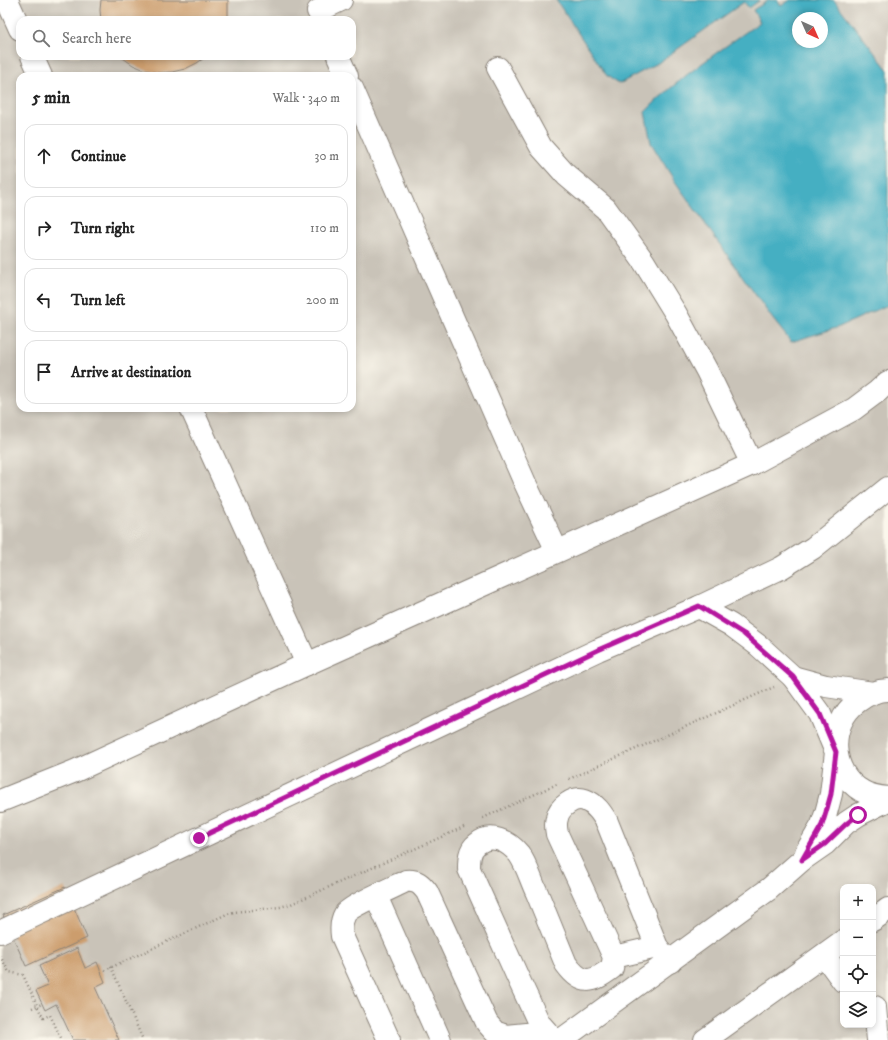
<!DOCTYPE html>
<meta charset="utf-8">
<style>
:root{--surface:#fff;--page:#f6f6f6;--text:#222;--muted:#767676;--line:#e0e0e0}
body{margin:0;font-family:"IM FELL DW Pica",serif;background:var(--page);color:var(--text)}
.controls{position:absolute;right:12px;bottom:12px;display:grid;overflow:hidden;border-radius:8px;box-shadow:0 2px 6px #0003}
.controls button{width:36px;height:36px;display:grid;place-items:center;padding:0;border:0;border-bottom:1px solid var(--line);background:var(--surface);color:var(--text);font:20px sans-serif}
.compass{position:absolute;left:792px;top:12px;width:36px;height:36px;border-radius:50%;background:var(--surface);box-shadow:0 2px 6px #0003;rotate:135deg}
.stop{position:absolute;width:12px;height:12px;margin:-9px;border:3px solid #b5179e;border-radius:50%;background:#fff}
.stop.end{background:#b5179e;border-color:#fff;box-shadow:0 1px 4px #0008}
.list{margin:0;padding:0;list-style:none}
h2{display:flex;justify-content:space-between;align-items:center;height:52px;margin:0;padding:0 16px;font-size:17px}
h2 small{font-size:13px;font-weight:400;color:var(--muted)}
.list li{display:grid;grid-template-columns:26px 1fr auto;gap:12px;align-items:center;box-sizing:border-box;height:64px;margin:0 8px 8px;padding:0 8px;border:1px solid var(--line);border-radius:12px}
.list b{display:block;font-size:15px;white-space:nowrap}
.list em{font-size:13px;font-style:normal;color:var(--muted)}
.icon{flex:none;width:22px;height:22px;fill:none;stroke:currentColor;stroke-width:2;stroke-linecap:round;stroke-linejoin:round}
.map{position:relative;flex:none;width:888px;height:1040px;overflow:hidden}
.search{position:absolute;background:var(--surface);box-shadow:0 2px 6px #0003;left:16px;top:16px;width:340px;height:44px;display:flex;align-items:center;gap:10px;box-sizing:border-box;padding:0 14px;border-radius:12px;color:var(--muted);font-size:15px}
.panel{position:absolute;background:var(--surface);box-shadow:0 2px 6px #0003;left:16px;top:72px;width:340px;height:340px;border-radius:12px}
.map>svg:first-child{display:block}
</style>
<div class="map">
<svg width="888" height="1040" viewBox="0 0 888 1040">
<rect width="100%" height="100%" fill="#fbf7ec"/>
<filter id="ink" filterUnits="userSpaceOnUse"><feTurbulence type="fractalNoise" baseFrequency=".025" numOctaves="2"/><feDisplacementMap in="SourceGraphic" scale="8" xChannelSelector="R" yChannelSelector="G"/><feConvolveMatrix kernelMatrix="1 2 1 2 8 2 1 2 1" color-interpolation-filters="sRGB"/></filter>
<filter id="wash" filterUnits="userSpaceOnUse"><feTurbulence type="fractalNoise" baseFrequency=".012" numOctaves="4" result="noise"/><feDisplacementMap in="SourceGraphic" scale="16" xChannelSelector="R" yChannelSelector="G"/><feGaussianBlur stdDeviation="0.9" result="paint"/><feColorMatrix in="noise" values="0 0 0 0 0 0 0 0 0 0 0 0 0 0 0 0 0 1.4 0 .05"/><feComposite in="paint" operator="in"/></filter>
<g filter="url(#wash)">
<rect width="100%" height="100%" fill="#f7e9d5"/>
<path fill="#c9c3b8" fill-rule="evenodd" d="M0 0H888V1040H0ZM798 18H822V42H798ZM20 20H352V56H20ZM20 76H352V408H20ZM843 887H873V1025H843Z"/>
<g fill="#44afc2" stroke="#30666f" fill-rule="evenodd">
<polygon points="556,0 760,0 749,8 744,2 658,63 619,84 607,76"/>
<path d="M769 0H778L781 6 790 0H834L888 70V305L839 327 791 342 772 318 674 180 651 143 645 112C679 77 721 50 760 22L753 10ZM798 18H822V42H798Z"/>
</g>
<g id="blocks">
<g fill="#cc9d6d">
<polygon points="101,0 228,0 228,20 101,20 100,10"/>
<polygon points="120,56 207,56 197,63 185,69 172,72 159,73 145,70 133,65"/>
<polygon points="65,887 87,938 26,966 3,915"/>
<polygon points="77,948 85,968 97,962 105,982 95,987 119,1040 73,1040 56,1004 45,1010 36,991 48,986 39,966"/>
</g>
</g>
</g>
<g filter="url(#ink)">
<use href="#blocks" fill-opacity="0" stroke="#8a8278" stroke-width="1"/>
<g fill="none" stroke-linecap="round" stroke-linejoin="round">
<defs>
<g id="minor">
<polyline points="7,0 20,29"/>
<polyline points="318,11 341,0"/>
<polyline points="32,56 41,76"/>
<polyline points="338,56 347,76"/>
<polyline points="498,68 541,147 566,175 606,209 644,262 676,314 707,371 752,464"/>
<polyline points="352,88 525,483 557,551"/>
<polyline points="191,408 307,664"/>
<polyline points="699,607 731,625 759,646 793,677 820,714 836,752 831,794 826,813 822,825 806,852"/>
<polyline points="793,677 826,686 873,693"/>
<path d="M888 690C877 690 866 695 857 702 828 724 829 772 862 791 870 796 879 797 888 798"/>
<polyline points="0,801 75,771 307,664 752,464 854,409 878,391 888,382"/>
<polyline points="376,896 440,1040"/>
<polyline points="873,920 888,909"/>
<polyline points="0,932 598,650 699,607 781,568 813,548 888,488"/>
<polyline points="824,955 843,981"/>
<polyline points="614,957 657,947"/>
<polyline points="875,1007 878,1040"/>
<path d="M389 1040 342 936C341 929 341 921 345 914 350 906 394 887 406 881 417 880 421 884 427 892L487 1023 495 1032 506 1036 546 1032"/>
<path d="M554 1040 539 1023 519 980 469 869C469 860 469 850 477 844 491 832 508 841 519 854 527 865 531 881 537 893 547 917 556 940 566 964 582 986 592 983 612 968L614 957 557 834C556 829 555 824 557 818 559 807 574 796 585 800 596 804 602 814 607 822L657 947 670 962"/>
<polyline points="561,1040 769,889 802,860 825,844 846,823 858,815 888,800"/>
<polyline points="705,1040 843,941"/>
</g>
</defs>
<use href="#minor" stroke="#8a8278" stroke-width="24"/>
<g stroke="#8a8278" stroke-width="2.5" stroke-dasharray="1 3" stroke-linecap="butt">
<polyline points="569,779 774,687"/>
<polyline points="483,818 557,784"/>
<polyline points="0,956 9,972 23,975 43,1018 50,1015 62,1040"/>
<polyline points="111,967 143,1040"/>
<polyline points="101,972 227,914 234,912 280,907 291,904 466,826"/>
<polyline points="32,1008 42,1004"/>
</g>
<use href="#minor" stroke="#fff" stroke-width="22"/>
</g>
</g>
<g fill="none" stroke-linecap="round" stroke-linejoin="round" filter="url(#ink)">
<polyline stroke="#b5179e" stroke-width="5" points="199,838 598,650 699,606 744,634 793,677 820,714 836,752 831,794 826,812 822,825 802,860 825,844 846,824 858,815"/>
</g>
</svg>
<div class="controls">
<button>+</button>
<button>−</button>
<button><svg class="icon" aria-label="locate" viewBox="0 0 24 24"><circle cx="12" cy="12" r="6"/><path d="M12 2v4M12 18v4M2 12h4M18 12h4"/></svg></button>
<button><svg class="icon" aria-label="layers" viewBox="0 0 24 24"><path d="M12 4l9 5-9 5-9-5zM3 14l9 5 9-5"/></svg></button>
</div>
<svg class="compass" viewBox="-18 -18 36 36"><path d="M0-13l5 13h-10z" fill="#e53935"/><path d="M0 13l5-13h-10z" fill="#767676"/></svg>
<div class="stop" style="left:858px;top:815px"></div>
<div class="stop end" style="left:199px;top:838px"></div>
<div class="search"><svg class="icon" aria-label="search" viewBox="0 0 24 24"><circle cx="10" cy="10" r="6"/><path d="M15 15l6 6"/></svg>Search here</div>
<section class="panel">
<h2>5 min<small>Walk · 340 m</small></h2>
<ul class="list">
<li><svg class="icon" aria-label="ahead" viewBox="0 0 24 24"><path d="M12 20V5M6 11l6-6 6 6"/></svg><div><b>Continue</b></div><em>30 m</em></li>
<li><svg class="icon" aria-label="right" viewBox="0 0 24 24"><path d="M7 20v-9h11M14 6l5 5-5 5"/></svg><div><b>Turn right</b></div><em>110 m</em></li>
<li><svg class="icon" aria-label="left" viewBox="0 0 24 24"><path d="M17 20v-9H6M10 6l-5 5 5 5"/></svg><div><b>Turn left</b></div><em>200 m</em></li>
<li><svg class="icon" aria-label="arrive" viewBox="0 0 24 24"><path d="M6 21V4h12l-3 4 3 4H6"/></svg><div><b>Arrive at destination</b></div></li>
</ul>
</section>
</div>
